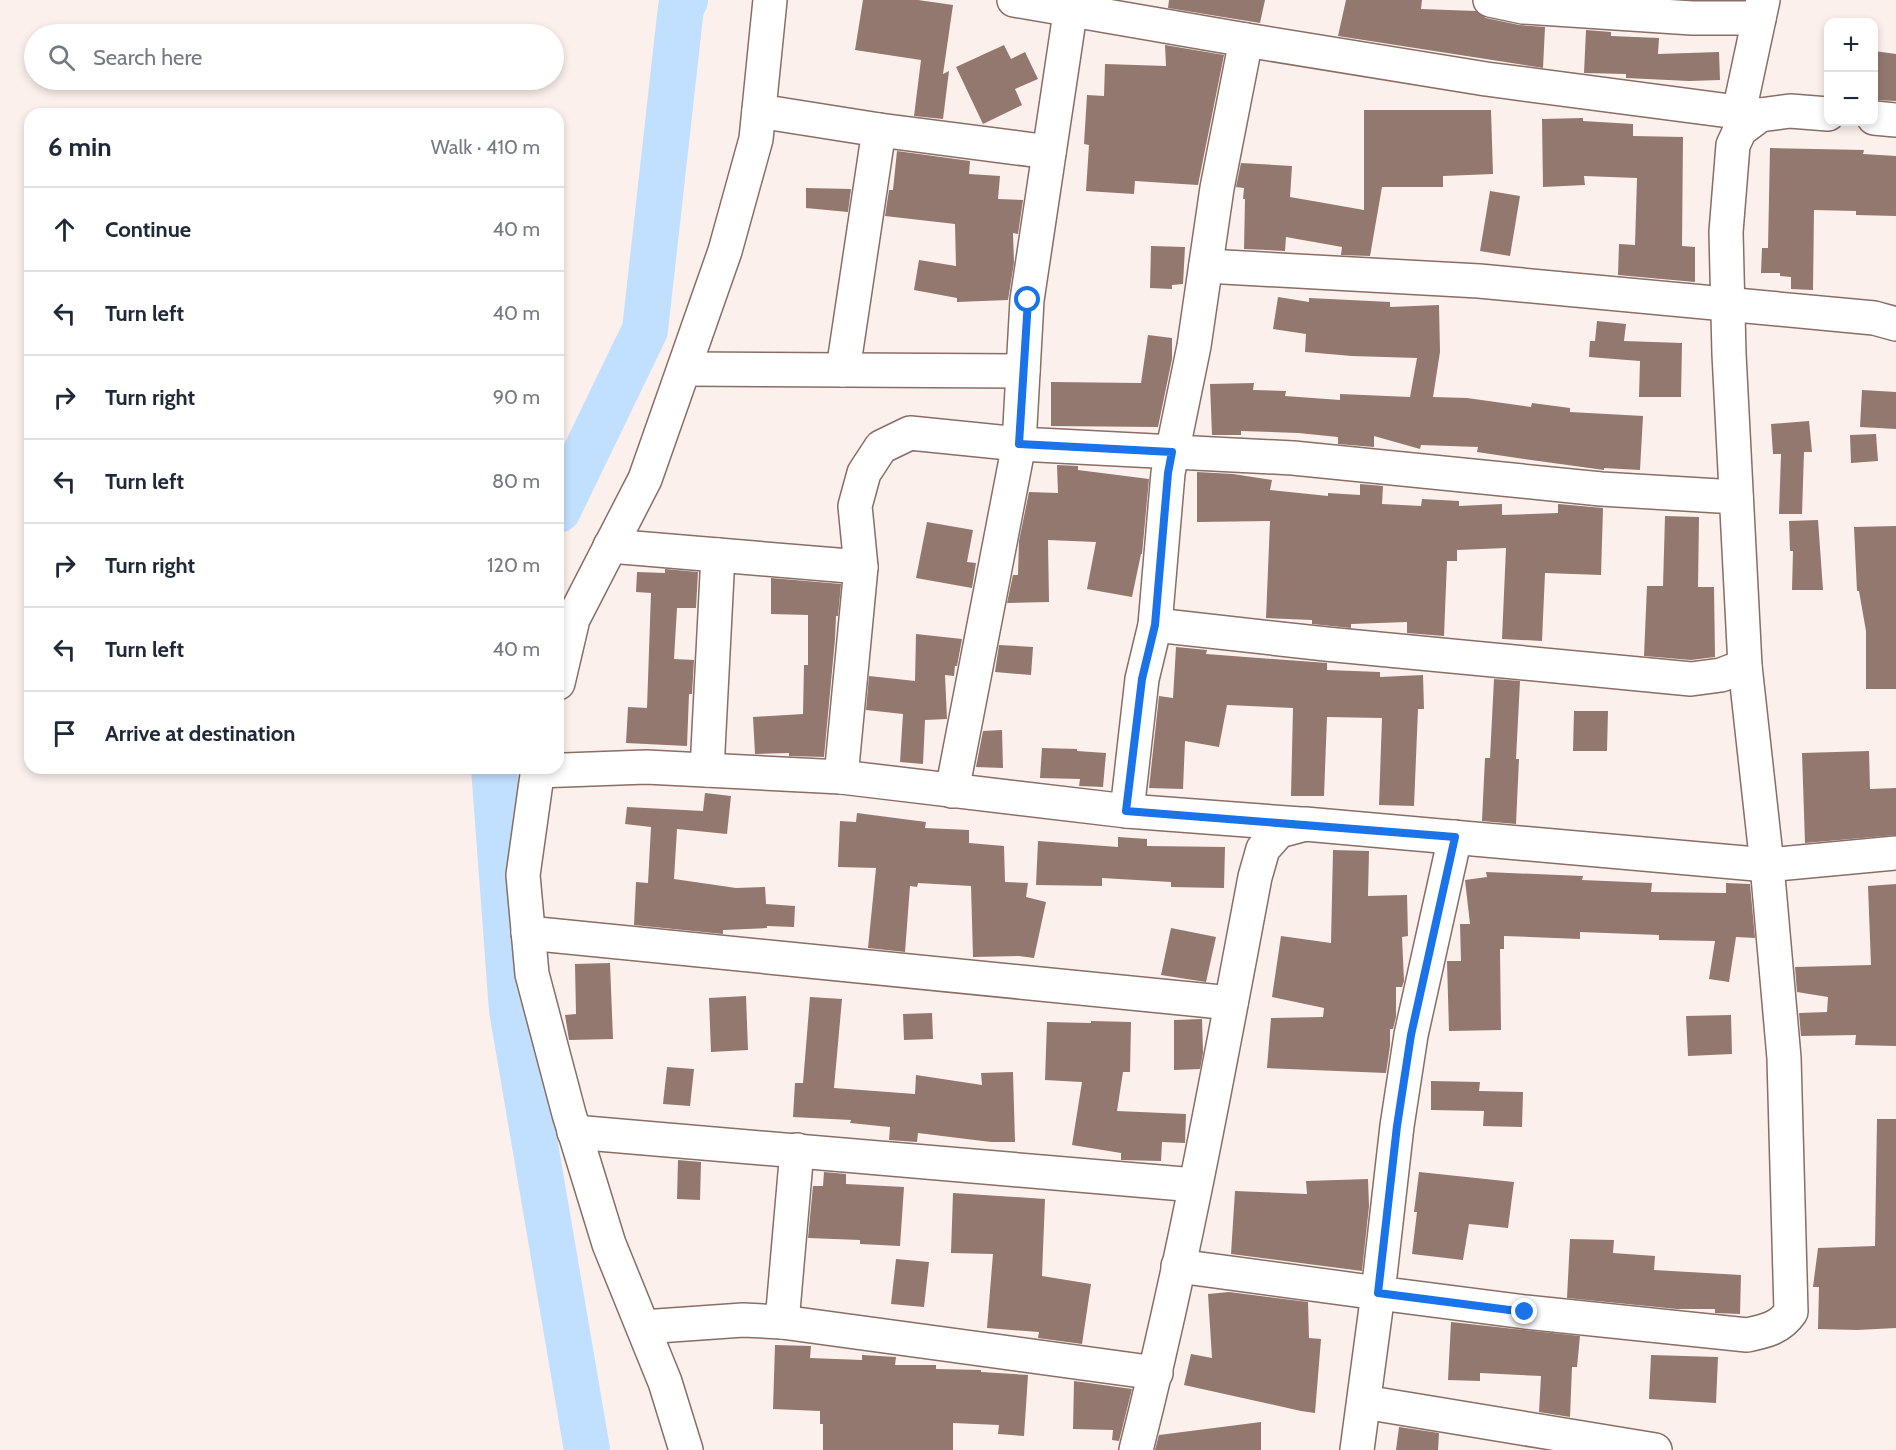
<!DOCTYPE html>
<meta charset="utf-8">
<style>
:root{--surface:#fff;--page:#f2f2f3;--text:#1f2937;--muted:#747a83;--line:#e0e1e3}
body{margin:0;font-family:Cabin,sans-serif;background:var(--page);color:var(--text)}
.controls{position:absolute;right:18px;top:18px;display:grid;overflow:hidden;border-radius:12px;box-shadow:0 3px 9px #0003}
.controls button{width:54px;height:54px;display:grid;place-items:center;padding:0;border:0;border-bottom:2px solid var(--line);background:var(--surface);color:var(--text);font:30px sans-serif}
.stop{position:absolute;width:18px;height:18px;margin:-14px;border:4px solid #1a73e8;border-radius:50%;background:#fff}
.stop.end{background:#1a73e8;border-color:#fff;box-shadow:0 2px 6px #0008}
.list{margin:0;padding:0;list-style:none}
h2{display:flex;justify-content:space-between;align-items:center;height:78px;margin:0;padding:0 24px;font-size:26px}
h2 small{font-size:20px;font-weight:400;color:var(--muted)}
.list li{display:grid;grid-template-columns:39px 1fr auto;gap:18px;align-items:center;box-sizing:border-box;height:84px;padding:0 24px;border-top:2px solid var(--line)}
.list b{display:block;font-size:22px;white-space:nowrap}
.list em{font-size:20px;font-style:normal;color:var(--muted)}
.icon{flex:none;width:33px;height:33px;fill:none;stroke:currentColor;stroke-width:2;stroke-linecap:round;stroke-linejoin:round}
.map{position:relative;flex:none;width:1896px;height:1450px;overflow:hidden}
.search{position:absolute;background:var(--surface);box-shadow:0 3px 9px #0003;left:24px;top:24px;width:540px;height:66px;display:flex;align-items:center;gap:15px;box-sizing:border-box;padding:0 21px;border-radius:33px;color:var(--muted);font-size:22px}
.panel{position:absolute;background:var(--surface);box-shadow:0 3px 9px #0003;left:24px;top:108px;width:540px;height:666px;border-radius:18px}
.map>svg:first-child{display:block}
</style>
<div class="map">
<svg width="1896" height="1450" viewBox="0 0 1896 1450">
<rect width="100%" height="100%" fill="#fcf0ec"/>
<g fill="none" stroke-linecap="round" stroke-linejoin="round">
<g stroke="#c1dffe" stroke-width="46">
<polyline points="558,510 645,330 681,7 685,0"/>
<polyline points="494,768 512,1010 587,1450"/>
</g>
</g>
<g fill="#92786f">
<polygon points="863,0 918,0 953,5 943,74 949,71 943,119 914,116 921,60 855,50"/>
<polygon points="1169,0 1265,0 1260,23 1168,8"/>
<polygon points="1346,0 1422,0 1421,9 1476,11 1486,18 1519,25 1545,27 1543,68 1338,36"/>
<polygon points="1586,30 1611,32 1611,36 1659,38 1658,54 1719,52 1720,80 1689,81 1626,78 1626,74 1584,73"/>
<polygon points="1004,45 1011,59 1025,52 1038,79 1015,89 1022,105 983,124 956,67"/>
<polygon points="1165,45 1224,55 1198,185 1135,181 1134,194 1086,191 1089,145 1084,144 1087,95 1104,96 1105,64 1166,66"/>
<polygon points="1874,51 1896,54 1896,101 1874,100"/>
<polygon points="1364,110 1491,110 1493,174 1443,176 1443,187 1382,187 1370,256 1341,255 1342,247 1286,237 1285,251 1244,249 1245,199 1243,199 1244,188 1236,187 1241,163 1292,166 1290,197 1364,210"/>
<polygon points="1583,118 1583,121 1633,124 1633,136 1683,137 1682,246 1695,247 1695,282 1618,275 1619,244 1635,245 1637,178 1584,176 1585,185 1543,187 1542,119"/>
<polygon points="1770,148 1864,150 1863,154 1896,156 1896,216 1856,215 1856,211 1814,210 1813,290 1791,289 1791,277 1780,276 1780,273 1761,273 1762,248 1768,248"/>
<polygon points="897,151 970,161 969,174 1000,176 998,199 1023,200 1018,234 1013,233 1014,263 1008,300 957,302 957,298 914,290 919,260 956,266 955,224 885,216 889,190 893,190"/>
<polygon points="806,188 851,189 848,212 806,208"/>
<polygon points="1490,191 1520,196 1510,256 1480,251"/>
<polygon points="1151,246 1185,247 1183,284 1172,285 1172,289 1150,288"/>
<polygon points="1278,297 1309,302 1309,298 1390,302 1390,307 1439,305 1440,352 1433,397 1467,398 1531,407 1532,403 1570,408 1570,412 1643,416 1640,470 1604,468 1604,470 1524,459 1477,452 1478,447 1421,445 1420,449 1374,436 1374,447 1338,444 1338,437 1298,433 1241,431 1241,435 1212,435 1210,384 1254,383 1253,390 1286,391 1285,396 1340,400 1340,394 1410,397 1417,358 1352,356 1305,352 1306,334 1273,329"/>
<polygon points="1597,321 1626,324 1624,341 1682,343 1681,397 1639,397 1640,361 1589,357 1590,341 1595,341"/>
<polygon points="1148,335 1172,338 1172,359 1158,427 1051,426 1051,382 1141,383"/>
<polygon points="1862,390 1896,392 1896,429 1860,427"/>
<polygon points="1809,421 1812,452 1804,452 1802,514 1779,514 1781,454 1773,454 1771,424"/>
<polygon points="1876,434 1878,461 1851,463 1850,435"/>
<polygon points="1057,465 1078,466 1078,470 1149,479 1142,554 1141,554 1132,597 1087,589 1096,542 1048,540 1049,602 1007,603 1013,575 1018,575 1019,541 1029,492 1058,493"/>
<polygon points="1197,472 1233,474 1272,480 1270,490 1328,496 1328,493 1360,495 1360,484 1383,486 1382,504 1421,506 1422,499 1459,501 1459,506 1502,504 1502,515 1558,513 1558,504 1603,508 1601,575 1545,573 1542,641 1502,639 1506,548 1457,550 1457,561 1447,561 1444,636 1407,633 1407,622 1351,624 1351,628 1312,624 1312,620 1266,618 1270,521 1197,522"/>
<polygon points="1665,516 1699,517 1698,587 1714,587 1715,657 1691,660 1644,656 1647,586 1663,586"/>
<polygon points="1818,520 1823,590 1792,590 1793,551 1790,551 1789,521"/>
<polygon points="927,522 973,530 967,562 976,563 972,588 916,578"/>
<polygon points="1896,526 1896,689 1866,689 1866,631 1859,591 1857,591 1854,527"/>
<polygon points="665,569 698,572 696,608 677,608 674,659 694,660 692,694 689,694 687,746 626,743 628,707 647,708 651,593 636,592 637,572 665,573"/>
<polygon points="771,578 841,584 838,616 836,616 835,639 824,757 789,756 789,753 755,754 753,717 803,714 804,665 808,665 808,615 771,614"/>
<polygon points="916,634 962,639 957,666 955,666 954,676 945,675 947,719 925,720 923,764 900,762 903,714 866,710 869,676 915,681"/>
<polygon points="999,645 1033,647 1031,675 995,672"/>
<polygon points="1176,647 1207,650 1206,654 1327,663 1327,670 1380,672 1380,677 1423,675 1424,709 1418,709 1414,806 1379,805 1382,718 1327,717 1324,796 1291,796 1293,708 1227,705 1219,747 1185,741 1183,789 1149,788 1159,696 1173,698"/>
<polygon points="1494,679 1520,681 1516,759 1519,759 1516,824 1482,821 1485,758 1490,758"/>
<polygon points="1574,711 1608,711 1607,751 1573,751"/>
<polygon points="1002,730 1003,768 976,767 983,731"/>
<polygon points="1042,748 1077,749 1077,751 1106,753 1103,787 1079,786 1080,779 1040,778"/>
<polygon points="1869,751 1870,789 1896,788 1896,835 1805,843 1802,753"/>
<polygon points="705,793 731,796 727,834 677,829 674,879 736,888 765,887 766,904 795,906 794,927 767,926 767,928 723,930 723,934 634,925 636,882 648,883 651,827 625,824 627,807 703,811"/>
<polygon points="857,813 926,822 925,828 969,830 969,843 1004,846 1005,882 1028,883 1026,897 1046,902 1034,958 1019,956 973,957 971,886 918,883 917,887 910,886 905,952 868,948 876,868 838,867 840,821 856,822"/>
<polygon points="1118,837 1147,839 1147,846 1225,847 1224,888 1171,887 1171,882 1102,878 1102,886 1036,885 1038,841 1118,847"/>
<polygon points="1333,850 1369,851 1368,896 1407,895 1408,936 1402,937 1404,981 1402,987 1396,987 1396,1017 1393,1029 1390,1029 1390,1046 1386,1073 1267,1068 1271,1018 1323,1017 1324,1008 1272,997 1281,936 1331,943"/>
<polygon points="1486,872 1583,876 1582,880 1652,883 1651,892 1726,893 1726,883 1750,884 1755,938 1736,937 1729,982 1709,979 1715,941 1659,940 1659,935 1580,932 1580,939 1504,936 1504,949 1500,949 1501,1030 1449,1031 1447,961 1461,961 1460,924 1470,924 1465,880 1487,877"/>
<polygon points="1896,884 1896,1046 1855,1045 1856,1035 1801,1036 1799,1013 1827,1012 1828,997 1797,992 1795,967 1871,965 1868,886"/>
<polygon points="1171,928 1216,937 1206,982 1161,975"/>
<polygon points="610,963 613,1039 569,1040 565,1015 576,1014 575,964"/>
<polygon points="746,996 748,1050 711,1052 709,998"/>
<polygon points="810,997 842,999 834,1088 915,1094 916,1075 982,1085 981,1073 1013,1072 1015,1142 991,1142 918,1133 917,1142 889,1140 890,1127 850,1123 851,1120 793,1117 795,1083 803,1083"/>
<polygon points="932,1013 933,1039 904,1040 903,1014"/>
<polygon points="1731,1015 1732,1054 1688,1056 1686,1016"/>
<polygon points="1202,1019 1203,1053 1200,1069 1174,1070 1174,1020"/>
<polygon points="1091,1021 1131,1022 1130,1072 1123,1072 1117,1111 1186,1114 1185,1143 1162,1142 1161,1161 1121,1160 1121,1153 1072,1145 1082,1082 1045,1080 1047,1022 1091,1023"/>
<polygon points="667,1067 694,1069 690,1106 663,1104"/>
<polygon points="1431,1081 1480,1082 1479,1091 1523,1092 1522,1127 1483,1126 1484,1111 1431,1110"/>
<polygon points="1877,1119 1896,1119 1896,1328 1857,1330 1818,1329 1819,1287 1813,1287 1818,1248 1875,1246"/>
<polygon points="678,1160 701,1162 700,1200 677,1199"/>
<polygon points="824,1172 846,1174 846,1184 904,1187 900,1246 860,1244 860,1240 808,1238 813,1186 823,1186"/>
<polygon points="1419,1172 1514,1182 1508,1228 1469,1224 1463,1260 1412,1254 1417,1212 1414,1212"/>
<polygon points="1368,1179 1369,1206 1362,1271 1231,1254 1235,1191 1307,1194 1306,1181"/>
<polygon points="953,1193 1045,1199 1042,1276 1091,1284 1082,1344 1038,1338 1039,1332 987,1328 993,1254 951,1253"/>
<polygon points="1570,1239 1614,1240 1613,1253 1655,1256 1654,1270 1741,1275 1740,1314 1715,1313 1715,1309 1677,1309 1567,1298"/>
<polygon points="896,1259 929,1262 924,1307 891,1304"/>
<polygon points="1229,1292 1308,1302 1309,1338 1321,1339 1315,1413 1301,1411 1184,1385 1191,1354 1212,1358 1208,1294"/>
<polygon points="1451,1322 1580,1336 1577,1367 1572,1367 1570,1417 1539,1412 1541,1376 1480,1373 1480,1381 1448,1380"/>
<polygon points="775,1345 811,1346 810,1358 862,1360 862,1355 896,1357 895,1365 936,1365 936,1369 981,1370 981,1372 1028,1375 1024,1436 998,1434 999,1425 953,1423 953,1450 823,1450 823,1424 820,1424 820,1411 773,1409"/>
<polygon points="1651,1355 1718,1357 1716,1403 1649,1399"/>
<polygon points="1074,1381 1132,1389 1119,1441 1112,1440 1113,1430 1073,1429"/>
<polygon points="1261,1422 1261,1450 1155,1450 1159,1435"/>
<polygon points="1399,1427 1439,1433 1438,1450 1396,1450"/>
</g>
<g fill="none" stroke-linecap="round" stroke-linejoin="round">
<defs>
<g id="minor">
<polyline points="1014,0 1246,40"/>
<polyline points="1072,0 1027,300 1019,444 1293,458 1601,489 1736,497"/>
<polyline points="1490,0 1523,7 1692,18 1759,18"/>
<polyline points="759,111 879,130"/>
<polyline points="1739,112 1763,0"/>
<polyline points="1874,118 1896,120"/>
<polyline points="1206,266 1479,281 1874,318 1896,324"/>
<polyline points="684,369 1023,371"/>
<polyline points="843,370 879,130 1049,152"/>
<polyline points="610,546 861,567"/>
<polyline points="1155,625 1326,644 1691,679 1721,675 1745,666"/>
<polyline points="558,683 573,619 645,479 725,251 756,139 770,0"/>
<polyline points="538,768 523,875 532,974 569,1114 609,1244 665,1382 686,1450"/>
<polyline points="707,770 718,555"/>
<polyline points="537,771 646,767 841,777 1127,811 1301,824"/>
<polyline points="841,777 861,567 855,506 864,473 881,447 910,433 1019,444 952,791"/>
<polyline points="1127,811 1142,679 1155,625 1168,473 1194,346 1217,188 1246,40 1486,79 1760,115"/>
<path d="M1455 837 1411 1035 1397 1126 1378 1293 1525 1312 1747 1335C1766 1331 1780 1328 1791 1312L1784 1058 1767 865 1896 853"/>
<polyline points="528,933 1231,1003"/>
<polyline points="574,1132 1195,1185"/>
<polyline points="1178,1266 1378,1293 1357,1450"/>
<polyline points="782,1322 797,1150"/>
<polyline points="643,1327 743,1320 782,1322 1156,1373"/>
<polyline points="1364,1402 1655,1450"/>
<path d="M1136 1450C1184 1261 1219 1068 1255 877L1263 849 1279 831 1305 824 1767 865 1745 666 1729 354 1726 232 1733 145 1740 130 1760 115 1790 111 1828 114"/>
</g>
</defs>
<use href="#minor" stroke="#886e65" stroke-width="36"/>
<use href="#minor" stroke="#fff" stroke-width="33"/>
</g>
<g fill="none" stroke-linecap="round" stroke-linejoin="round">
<polyline stroke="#1a73e8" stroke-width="8" points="1028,300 1019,444 1172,452 1168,473 1155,625 1142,679 1126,811 1455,837 1411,1035 1397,1126 1378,1293 1525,1312"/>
</g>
</svg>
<div class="controls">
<button>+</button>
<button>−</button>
</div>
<div class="stop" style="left:1028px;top:300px"></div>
<div class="stop end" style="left:1525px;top:1312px"></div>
<div class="search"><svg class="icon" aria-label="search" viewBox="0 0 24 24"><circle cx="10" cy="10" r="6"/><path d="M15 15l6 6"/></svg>Search here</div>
<section class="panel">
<h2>6 min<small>Walk · 410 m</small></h2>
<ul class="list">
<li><svg class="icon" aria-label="ahead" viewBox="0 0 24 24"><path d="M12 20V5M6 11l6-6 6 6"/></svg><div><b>Continue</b></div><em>40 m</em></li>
<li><svg class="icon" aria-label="left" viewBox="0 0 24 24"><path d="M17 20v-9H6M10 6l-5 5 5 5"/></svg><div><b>Turn left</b></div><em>40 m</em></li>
<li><svg class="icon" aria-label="right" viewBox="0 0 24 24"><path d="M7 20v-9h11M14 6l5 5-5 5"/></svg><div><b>Turn right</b></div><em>90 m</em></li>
<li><svg class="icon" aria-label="left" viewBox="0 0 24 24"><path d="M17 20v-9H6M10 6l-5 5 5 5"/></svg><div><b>Turn left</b></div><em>80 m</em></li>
<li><svg class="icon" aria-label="right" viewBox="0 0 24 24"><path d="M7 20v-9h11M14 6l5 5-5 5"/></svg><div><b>Turn right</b></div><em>120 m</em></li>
<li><svg class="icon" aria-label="left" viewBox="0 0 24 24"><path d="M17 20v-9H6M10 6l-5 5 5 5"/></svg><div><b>Turn left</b></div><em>40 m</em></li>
<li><svg class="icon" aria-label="arrive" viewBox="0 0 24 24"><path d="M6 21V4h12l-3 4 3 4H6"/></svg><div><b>Arrive at destination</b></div></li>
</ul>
</section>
</div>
